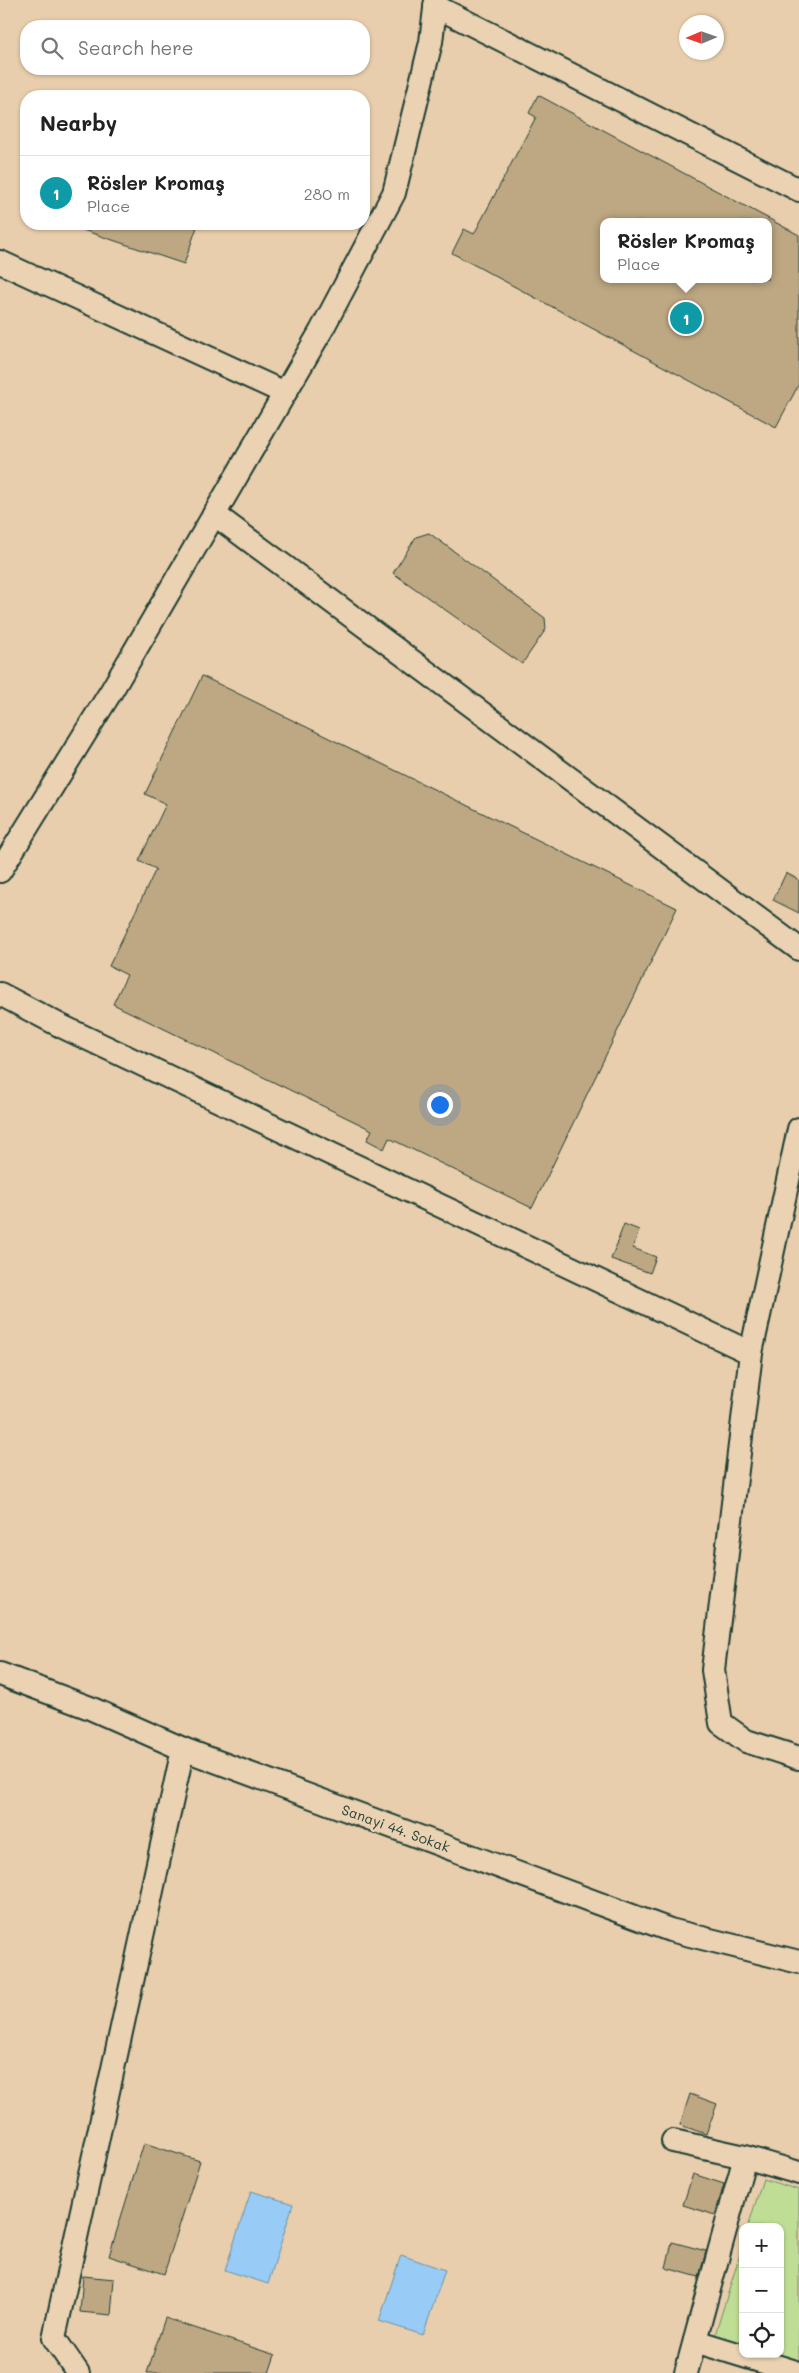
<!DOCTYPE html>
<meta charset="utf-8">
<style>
:root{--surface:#fff;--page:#f6f6f6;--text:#222;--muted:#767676;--line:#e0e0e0;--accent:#d1495b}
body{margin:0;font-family:Mali,sans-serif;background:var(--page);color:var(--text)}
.controls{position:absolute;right:15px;bottom:15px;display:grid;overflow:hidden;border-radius:10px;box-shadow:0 1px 4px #0004}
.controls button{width:45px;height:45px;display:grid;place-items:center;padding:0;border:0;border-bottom:1px solid var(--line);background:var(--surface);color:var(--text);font:25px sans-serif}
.compass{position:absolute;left:679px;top:15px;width:45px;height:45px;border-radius:50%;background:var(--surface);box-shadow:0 1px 4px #0004;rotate:268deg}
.you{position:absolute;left:439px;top:1104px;width:18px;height:18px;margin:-12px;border:4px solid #fff;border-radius:50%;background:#1a73e8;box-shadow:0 0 0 8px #1a73e833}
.badge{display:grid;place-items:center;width:32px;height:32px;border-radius:50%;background:var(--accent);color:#fff;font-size:16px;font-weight:700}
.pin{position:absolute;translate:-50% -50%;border:2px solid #fff;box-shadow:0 1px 5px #0006}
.popup{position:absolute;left:600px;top:218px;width:172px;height:65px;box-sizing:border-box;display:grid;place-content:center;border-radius:10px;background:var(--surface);filter:drop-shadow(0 1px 4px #0005);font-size:16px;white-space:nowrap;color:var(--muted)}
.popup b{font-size:19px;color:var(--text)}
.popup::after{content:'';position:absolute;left:50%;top:100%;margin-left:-10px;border:10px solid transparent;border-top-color:var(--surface)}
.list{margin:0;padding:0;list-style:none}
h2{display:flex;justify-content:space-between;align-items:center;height:65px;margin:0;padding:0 20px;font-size:21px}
h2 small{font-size:16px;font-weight:400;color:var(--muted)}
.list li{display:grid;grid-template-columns:32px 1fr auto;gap:15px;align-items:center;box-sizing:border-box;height:75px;padding:0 20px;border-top:1px solid var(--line)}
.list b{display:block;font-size:19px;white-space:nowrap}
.list p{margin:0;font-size:16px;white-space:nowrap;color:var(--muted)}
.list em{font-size:16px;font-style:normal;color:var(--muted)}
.icon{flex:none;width:28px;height:28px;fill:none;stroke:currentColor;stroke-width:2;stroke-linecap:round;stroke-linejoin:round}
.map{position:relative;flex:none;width:799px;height:2373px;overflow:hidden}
.search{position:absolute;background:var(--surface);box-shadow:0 1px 4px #0004;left:20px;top:20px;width:350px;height:55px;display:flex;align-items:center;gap:12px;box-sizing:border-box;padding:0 18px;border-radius:20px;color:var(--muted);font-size:19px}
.panel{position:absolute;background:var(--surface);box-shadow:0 1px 4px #0004;left:20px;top:90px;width:350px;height:140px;border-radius:20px}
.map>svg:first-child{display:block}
</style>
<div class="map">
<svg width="799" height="2373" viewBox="0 0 799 2373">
<rect width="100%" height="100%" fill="#e8ceac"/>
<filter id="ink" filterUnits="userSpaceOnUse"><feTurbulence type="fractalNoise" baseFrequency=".02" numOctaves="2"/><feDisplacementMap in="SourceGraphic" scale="10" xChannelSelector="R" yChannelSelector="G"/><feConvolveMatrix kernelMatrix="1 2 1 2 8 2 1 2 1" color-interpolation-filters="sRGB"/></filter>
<g filter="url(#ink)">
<g fill="#bfdd95" stroke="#6f8d64">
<polygon points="763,2179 799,2190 799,2361 779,2354 780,2227 748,2227"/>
<polygon points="743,2245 743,2343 715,2335"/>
</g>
<g fill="#98cbf5" stroke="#6892a8">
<polygon points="251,2191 293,2204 268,2284 225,2270"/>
<polygon points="401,2255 445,2270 423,2335 379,2321"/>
</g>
<g fill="#bea883" stroke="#1f3d34" fill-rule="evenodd">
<path d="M538 95 799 235V384L776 427 452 253 464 229 474 234 536 117 529 113ZM604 222H768V279H604Z"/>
<polygon points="71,224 198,224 184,264 71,226"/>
<polygon points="429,533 545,618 546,629 522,664 393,573 416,537"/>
<polygon points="202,676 677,908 532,1208 389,1138 384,1149 367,1140 372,1130 113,1004 127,975 109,966 156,869 139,861 166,804 145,794"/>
<polygon points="786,873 799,880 799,913 773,900"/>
<polygon points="624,1224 639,1230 633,1248 656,1257 650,1273 611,1259"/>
<polygon points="690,2094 717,2104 706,2134 680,2125"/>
<polygon points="144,2143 200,2161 164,2274 109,2256"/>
<polygon points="693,2174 724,2184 715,2215 683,2205"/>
<polygon points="672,2242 706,2251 699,2277 666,2268"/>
<polygon points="83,2276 114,2279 111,2315 80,2312"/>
<polygon points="165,2318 275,2355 269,2373 147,2373"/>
</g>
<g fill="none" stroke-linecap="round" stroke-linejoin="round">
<defs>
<g id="minor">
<polyline points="435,6 799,190"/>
<polyline points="0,262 285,393"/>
<polyline points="214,514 799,949"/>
<polyline points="0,871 112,690 321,331 394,193 431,42 436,0"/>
<polyline points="0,994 61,1026 751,1353"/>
<polyline points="799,1129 751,1353 713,1670 721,1723 746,1741 799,1758"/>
<polyline points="0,1674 90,1708 183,1749 670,1930 799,1962"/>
<polyline points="673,2141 745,2157 799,2173"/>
<polyline points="695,2341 799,2373"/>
<polyline points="78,2373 54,2338 183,1749"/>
<polyline points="686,2373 745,2157"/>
</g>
</defs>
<use href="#minor" stroke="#1f3d34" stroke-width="26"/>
<use href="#minor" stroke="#ead2b2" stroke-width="22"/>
</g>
</g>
<g text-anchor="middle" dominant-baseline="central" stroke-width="5" stroke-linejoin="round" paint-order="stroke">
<g font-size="14" fill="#1f3d34" stroke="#ead2b2">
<text transform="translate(396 1828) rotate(20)">Sanayi 44. Sokak</text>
</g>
</g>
</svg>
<div class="controls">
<button>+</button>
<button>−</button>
<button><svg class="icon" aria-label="locate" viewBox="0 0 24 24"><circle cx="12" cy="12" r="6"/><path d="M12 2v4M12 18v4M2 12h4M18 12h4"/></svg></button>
</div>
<svg class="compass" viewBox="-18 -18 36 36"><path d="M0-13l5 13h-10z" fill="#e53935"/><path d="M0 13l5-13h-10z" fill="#767676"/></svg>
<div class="you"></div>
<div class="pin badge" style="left:686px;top:318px;background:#0f9aa8">1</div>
<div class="popup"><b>Rösler Kromaş</b>Place</div>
<div class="search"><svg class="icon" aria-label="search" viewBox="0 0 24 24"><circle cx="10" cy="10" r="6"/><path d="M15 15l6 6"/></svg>Search here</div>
<section class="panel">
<h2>Nearby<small></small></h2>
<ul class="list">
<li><span class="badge" style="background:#0f9aa8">1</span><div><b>Rösler Kromaş</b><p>Place</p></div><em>280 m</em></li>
</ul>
</section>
</div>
